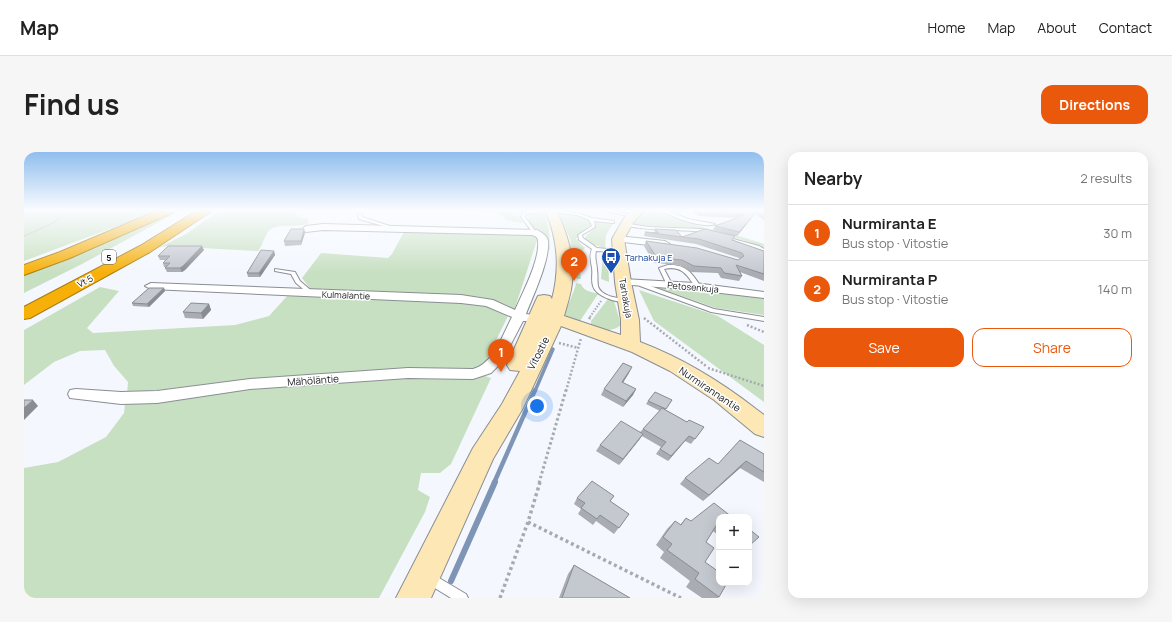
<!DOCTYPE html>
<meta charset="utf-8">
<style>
:root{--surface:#fff;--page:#f6f6f6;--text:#222;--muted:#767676;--line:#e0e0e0;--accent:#ea580c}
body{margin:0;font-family:Manrope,sans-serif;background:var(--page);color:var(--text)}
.controls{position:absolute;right:12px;bottom:12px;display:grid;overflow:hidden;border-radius:8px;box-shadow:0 4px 16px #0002}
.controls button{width:36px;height:36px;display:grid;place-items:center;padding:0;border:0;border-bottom:1px solid var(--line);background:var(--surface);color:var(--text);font:20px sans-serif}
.you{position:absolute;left:513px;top:254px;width:14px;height:14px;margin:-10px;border:3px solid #fff;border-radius:50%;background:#1a73e8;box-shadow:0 0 0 6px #1a73e833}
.badge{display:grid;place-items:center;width:26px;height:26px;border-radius:50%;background:var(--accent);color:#fff;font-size:13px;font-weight:700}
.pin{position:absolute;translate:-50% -33px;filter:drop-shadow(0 1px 2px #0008)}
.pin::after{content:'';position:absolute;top:21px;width:14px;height:12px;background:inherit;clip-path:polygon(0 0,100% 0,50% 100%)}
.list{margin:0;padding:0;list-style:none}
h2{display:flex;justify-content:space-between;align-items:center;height:52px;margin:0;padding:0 16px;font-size:17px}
h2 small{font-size:13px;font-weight:400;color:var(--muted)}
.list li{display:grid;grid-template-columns:26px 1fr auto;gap:12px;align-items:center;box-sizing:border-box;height:56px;padding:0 16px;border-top:1px solid var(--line)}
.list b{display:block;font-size:15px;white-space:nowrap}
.list p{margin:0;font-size:13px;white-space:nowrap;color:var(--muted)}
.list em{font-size:13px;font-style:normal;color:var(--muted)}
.actions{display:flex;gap:8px;padding:12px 16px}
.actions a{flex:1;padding:9px 0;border:1px solid var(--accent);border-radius:12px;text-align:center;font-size:14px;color:var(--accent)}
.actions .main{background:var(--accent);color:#fff}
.map{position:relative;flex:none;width:740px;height:446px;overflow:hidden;border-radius:12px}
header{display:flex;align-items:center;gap:24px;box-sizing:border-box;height:56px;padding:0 20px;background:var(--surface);border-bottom:1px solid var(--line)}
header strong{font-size:19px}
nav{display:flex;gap:22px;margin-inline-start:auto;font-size:14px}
.intro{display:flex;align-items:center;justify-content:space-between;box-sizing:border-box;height:96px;padding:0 24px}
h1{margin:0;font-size:28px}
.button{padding:10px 18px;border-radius:12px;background:var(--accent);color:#fff;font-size:14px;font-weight:700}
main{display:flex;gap:24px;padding:0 24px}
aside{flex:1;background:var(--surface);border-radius:12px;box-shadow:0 4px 16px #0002}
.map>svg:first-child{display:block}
</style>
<header>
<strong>Map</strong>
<nav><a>Home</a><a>Map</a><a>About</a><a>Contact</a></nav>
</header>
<div class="intro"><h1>Find us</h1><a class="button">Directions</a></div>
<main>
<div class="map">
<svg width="740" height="446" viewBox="0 0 740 446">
<rect width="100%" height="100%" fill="#f4f8fe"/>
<polygon fill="#ffe9db" points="547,58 604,58 593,68"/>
<g fill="#c8e0c2">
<polygon points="0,58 136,58 0,109"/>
<polygon points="157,58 58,112 0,141 0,121"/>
<path d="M196 58H275L271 62 274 65 284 67 285 71C274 76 255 71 247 77 240 82 240 92 234 99L142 94 134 96 162 82Z"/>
<polygon points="441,58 505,58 496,61 495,64 499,71 482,68 479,64 472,61"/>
<path d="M619 58C636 58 639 63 654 68 682 77 712 82 740 92V97C719 86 684 77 661 75 642 74 624 76 606 72Z"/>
<polygon points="506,61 520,61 525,78 526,98 523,95 505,69 504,63"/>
<path d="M535 61C546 62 560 63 567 72 563 78 556 80 552 87L561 96C552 104 556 116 557 127H553L548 116 550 112 546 87Z"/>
<polygon points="569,68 589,71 582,83 581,96 561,90 561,85 572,74"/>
<polygon points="381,78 478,82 505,81 513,88 490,159 471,149 457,145 354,140 288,139 278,126 297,101 364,106 368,102"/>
<polygon points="580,100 584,103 585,130 577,127 579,101"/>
<path d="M552 131 557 132C559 139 568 140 574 142L556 169 541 166C540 159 550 142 552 131Z"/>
<polygon points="623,132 740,144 740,163 692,156"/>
<polygon points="76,135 95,139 63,176 69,181 211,173 245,164 265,142 450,150 470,156 484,164 462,209 448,218 379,216 198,230 103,242 104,230 90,214 81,198 56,199 30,210 0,233 0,178"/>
<polygon points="615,138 694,164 740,193 740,250 630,169"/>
<path d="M584 147 590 149 591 152 597 173C587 181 578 178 567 175V169Z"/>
<polygon points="461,224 467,226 427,312 416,321 397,321 394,338 406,345 401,360 355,446 0,446 0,316 34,310 82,285 100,261 101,252 225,235 380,225"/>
</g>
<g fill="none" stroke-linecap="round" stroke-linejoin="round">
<polyline stroke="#7f95b5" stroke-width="3.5" points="511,239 529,197"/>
<polyline stroke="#7f95b5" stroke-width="4.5" points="470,331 511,238"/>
<polyline stroke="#7f95b5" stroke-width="6" points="427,429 471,330"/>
<defs>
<g id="lane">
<path d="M504 58 521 59C515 62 508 60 502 62L501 65 512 80 511 81H509L497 65 499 60Z"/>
<polygon points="576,58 586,58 612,64 610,65"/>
<path d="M636 58H642L664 67 691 72C680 77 647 65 636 58Z"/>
<path d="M537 59 554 61 568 66 590 69V71H589L570 69 571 75 558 83 559 86 573 96 594 98 596 99 594 100 572 99C570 106 573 111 573 118 574 123 573 128 574 134 577 145 595 146 604 148V150C594 151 572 145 569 134 567 128 569 122 568 116 567 109 565 104 568 97L555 88 554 83 568 74 565 68 553 63 536 61 535 60Z"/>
<polygon points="336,62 338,63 338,65 372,76 370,77 335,67 334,63"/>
<path d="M605 72 625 75 677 77 689 80 687 81C659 76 631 80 604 74L603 73Z"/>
<polygon points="698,84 735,94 740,97 740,100 731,96 698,86"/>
<path d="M644 113C662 112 668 121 677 135L676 136H672C663 123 658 113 640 117L648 132 647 133H643L635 116Z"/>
<polygon points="251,117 271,120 276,129 290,141 289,142 285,142 272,131 267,122 251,119"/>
<polygon points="618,131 690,157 740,165 740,169 687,160 616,134 615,133"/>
<polygon points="405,420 442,442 444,446 427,446 401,430 399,426 401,422"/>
</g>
<g id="street">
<path d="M299 72 513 78C518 81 523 83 524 89 526 108 509 144 502 162L508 163 510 166 508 169H499L477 211 467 221 449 227 384 226 226 237 133 251 97 252 46 246 44 242 46 238 52 237 97 240 133 239 226 227 384 216 449 217C470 211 478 184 488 165L462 154 437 151 127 137 121 134 127 131 437 143 469 148 491 158C499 140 516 108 514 89 514 85 511 84 508 83L299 78 282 80 278 77 282 74Z"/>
<polygon points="594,84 641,89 646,92 641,95 591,89 589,87 591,85"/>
<polygon points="599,127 671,131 740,140 740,146 671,138 595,132 593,130"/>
</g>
<path id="secondary" d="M521 58H532C543 80 551 106 548 131 547 142 543 153 540 164L597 183V168L591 130 588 87 600 66 608 58H620L609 71 600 87 607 130 615 168 616 190C658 206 696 229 732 257L740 263V285L731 282 690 248 646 219 608 200 537 174 499 256 469 307 407 446H372L449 296 478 252 496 219 486 218 483 213 512 148 514 144 520 143 526 144 528 147C536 117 534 87 521 58Z"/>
<g id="highway">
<polygon points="135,58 152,58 150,60 46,106 0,123 0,113 36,100"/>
<polygon points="174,58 189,58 126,100 6,166 0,167 0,155 116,94"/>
</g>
</defs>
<use href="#lane" stroke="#8a8e94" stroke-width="2"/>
<use href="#street" stroke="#8a8e94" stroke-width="2"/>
<use href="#secondary" stroke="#8a8e94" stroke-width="2"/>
<use href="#highway" stroke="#a77a0f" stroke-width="2"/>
<polyline stroke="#a7aaaf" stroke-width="1.5" stroke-dasharray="1 1" stroke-linecap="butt" points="0,84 27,72 49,58"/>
<polyline stroke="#a7aaaf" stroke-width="2" stroke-dasharray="1.5 1.5" stroke-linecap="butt" points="566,165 577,149"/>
<g stroke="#a7aaaf" stroke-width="2.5" stroke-dasharray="2 2" stroke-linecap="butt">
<polyline points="620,166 682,214"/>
<polyline points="565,167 567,164"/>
<polyline points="723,173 740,180"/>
<polyline points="535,191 554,196"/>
<polyline points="684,216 740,234"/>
<polyline points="542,239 557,186"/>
</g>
<polyline stroke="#a7aaaf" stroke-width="3" stroke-dasharray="2.5 2.5" stroke-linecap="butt" points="515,331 542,238"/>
<g stroke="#a7aaaf" stroke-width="3.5" stroke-dasharray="3 3" stroke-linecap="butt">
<polyline points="504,370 657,446"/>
<polyline points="476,446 504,370 516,330"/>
</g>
<use href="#lane" fill="#fff" fill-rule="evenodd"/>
<use href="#street" fill="#fff" fill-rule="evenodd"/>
<use href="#secondary" fill="#fce7b5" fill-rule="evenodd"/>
<use href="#highway" fill="#f6b009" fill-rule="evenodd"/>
</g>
<g fill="#a9acb2">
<polygon points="667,58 740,58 740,68 731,62 713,84 711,84 709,88 740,99 740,129 716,120 718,124 715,129 697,126 694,121 667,120 656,113 630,111 620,94 622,89 714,108 716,107 715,106 672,92 620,84 621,80 630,81 631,77 658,85 707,83 689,78 691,74 712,66 674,64"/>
<polygon points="281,81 277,93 261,94 260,89"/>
<polygon points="180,98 161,118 158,120 143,120 141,116 142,115 140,115 139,111 141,108 136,108 134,104"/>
<polygon points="250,99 251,103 236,125 224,125 223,121"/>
<polygon points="140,136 141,139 125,155 109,154 108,151"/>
<polygon points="185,152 187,158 179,167 161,166 159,160"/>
<polygon points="605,221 599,231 612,237 609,243 599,255 577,243 580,237"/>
<polygon points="648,248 641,258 663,270 680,275 667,292 661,289 644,309 632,302 637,295 618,284 615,288 595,313 572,299 576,293 616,280 619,277 636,259 622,252 624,249"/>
<polygon points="740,302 740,330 716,316 679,349 656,332 661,326 694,312"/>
<polygon points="590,344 586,349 605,362 590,382 572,369 569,373 554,362 557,357 550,352 553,346"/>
<polygon points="695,365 695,384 689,379 682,390 681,410 695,445 694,446 678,446 662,435 666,429 636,406 640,400 632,393 643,377 651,369 656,373 662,366 667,369"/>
<polygon points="550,413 606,446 535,446 544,422"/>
</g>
<g fill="#898c91">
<polygon points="733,59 731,62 713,84 715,80"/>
<polygon points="280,77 281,81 277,93 277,89"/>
<polygon points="178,94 180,98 161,118 158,120 156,116"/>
<polygon points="250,99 251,103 236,125 235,121"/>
<polygon points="140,136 141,139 125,155 123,152"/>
<polygon points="185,152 187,158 179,167 177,161"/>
<polygon points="608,215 605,221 595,236 598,230"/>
<polygon points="612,237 609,243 599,255 602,249"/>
<polygon points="9,248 14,254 0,268 0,256"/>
<polygon points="619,282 615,288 595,313 599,307"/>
<polygon points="665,284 661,289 644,309 647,304"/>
<polygon points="722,309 716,316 679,349 685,343"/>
</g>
<g fill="#c4c8cf" stroke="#898c91">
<polygon points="673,58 740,58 740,63 733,59 715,80 691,74 721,63 675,61"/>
<polygon points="267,77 280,77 277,89 260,89"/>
<polygon points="631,77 652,78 658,85 621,80 635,81"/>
<polygon points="681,77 711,84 708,88 740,99 740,122 712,113 718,124 700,121 697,116 670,114 658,108 633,106 622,89 673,96 714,108 720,104 718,101 675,87 658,85"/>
<polygon points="144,94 178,94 159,114 156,116 141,116 146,111 139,111 146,104 134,104"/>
<polygon points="237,98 250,99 235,121 223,121"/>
<polygon points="125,136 140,136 123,152 108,151"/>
<polygon points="167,151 185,152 177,161 159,160"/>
<polygon points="599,211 608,215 598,230 612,237 602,249 580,237"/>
<polygon points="631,240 648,248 642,257 624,249"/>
<polygon points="0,248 9,248 0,256"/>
<polygon points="638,256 663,270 665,268 680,275 671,287 665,284 647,304 636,297 642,290 619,277"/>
<polygon points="597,269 619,282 599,307 576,293"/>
<polygon points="716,288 740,302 740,320 722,309 685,343 661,326 685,306 694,312"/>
<polygon points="568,329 590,344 586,349 605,362 595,376 576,363 573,367 557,356 561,351 553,346"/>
<polygon points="690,351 708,365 695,365 695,369 682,390 690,396 681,410 695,420 695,431 703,431 695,445 671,427 675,421 643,398 648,392 639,385 651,369 657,373 662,366 667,369"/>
<polygon points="725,377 735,385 726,393 725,392"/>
<polygon points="550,413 606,446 538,446"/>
</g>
<linearGradient id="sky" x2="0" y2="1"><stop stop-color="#90beee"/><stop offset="0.48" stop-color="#fafcff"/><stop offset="1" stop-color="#fafcff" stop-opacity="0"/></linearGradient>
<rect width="740" height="121" fill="url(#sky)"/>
<defs>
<symbol id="bus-pin" viewBox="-11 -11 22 30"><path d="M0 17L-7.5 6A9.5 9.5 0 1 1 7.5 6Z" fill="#1a4fb4" stroke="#fff"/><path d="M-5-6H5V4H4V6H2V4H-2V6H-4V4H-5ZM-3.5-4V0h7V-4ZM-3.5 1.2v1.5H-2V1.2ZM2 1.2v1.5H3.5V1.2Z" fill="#fff"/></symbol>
</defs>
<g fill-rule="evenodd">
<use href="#bus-pin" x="576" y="94" width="22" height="30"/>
</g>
<g text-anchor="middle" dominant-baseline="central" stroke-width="3" stroke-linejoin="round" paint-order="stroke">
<rect fill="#fff" stroke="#5b5c5e" stroke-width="1" x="78" y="98" width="14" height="14" rx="3"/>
<g font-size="9" font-weight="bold" fill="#151619">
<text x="85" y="105">5</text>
</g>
<g font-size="9" fill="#164399" stroke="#fff" text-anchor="start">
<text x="601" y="105">Tarhakuja E</text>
</g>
<g font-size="9" fill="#151619" stroke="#fff">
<text transform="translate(61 129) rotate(-28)">Vt 5</text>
<text transform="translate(669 135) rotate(5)">Petosenkuja</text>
<text transform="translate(322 143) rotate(2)">Kulmalantie</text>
<text transform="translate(602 146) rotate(80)">Tarhakuja</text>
</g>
<g font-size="10" fill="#151619" stroke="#fff">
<text transform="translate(514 201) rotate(-63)">Vitostie</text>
<text transform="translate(289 228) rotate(-4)">Mähöläntie</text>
<text transform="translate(686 237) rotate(34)">Nurmirannantie</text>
</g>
</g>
</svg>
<div class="controls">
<button>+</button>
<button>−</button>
</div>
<div class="you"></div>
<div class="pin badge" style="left:477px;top:220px">1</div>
<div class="pin badge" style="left:550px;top:129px">2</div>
</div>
<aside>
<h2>Nearby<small>2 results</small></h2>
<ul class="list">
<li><span class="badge">1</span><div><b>Nurmiranta E</b><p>Bus stop · Vitostie</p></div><em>30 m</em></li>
<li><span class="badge">2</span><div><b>Nurmiranta P</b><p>Bus stop · Vitostie</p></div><em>140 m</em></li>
</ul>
<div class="actions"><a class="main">Save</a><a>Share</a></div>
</aside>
</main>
